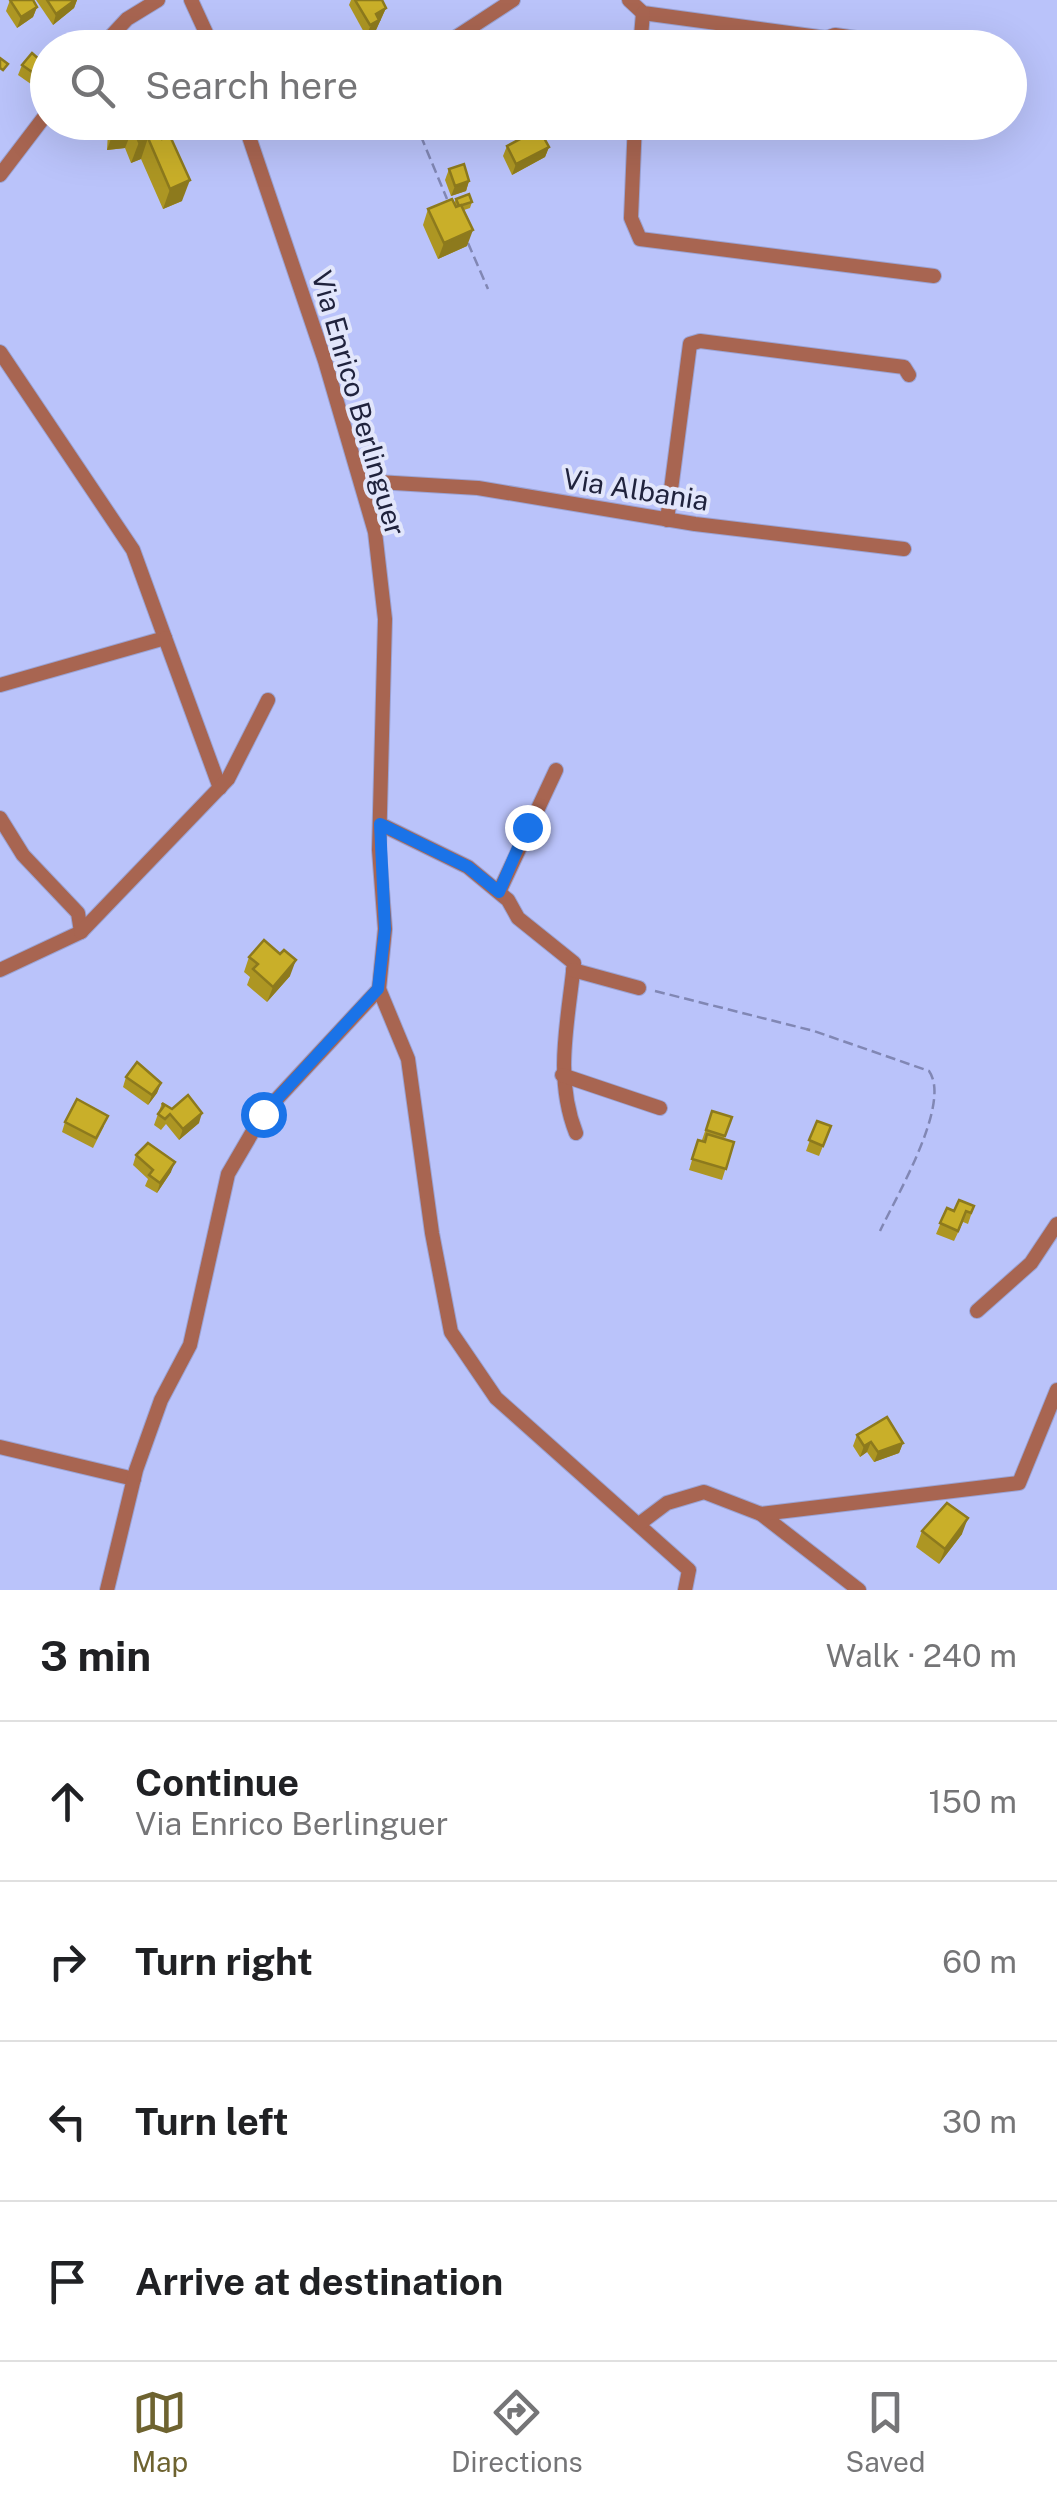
<!DOCTYPE html>
<meta charset="utf-8">
<style>
:root{--surface:#fff;--page:#f6f6f6;--text:#202124;--muted:#757577;--line:#e0e0e0;--accent:#6e6330}
body{margin:0;font-family:"Public Sans",sans-serif;background:var(--page);color:var(--text)}
.stop{position:absolute;width:30px;height:30px;margin:-22px;border:8px solid #1a73e8;border-radius:50%;background:#fff}
.stop.end{background:#1a73e8;border-color:#fff;box-shadow:0 2px 10px #0008}
.list{margin:0;padding:0;list-style:none}
h2{display:flex;justify-content:space-between;align-items:center;height:130px;margin:0;padding:0 40px;font-size:42px}
h2 small{font-size:32px;font-weight:400;color:var(--muted)}
.list li{display:grid;grid-template-columns:65px 1fr auto;gap:30px;align-items:center;box-sizing:border-box;height:160px;padding:0 40px;border-top:2px solid var(--line)}
.list b{display:block;font-size:38px;white-space:nowrap}
.list p{margin:0;font-size:32px;white-space:nowrap;color:var(--muted)}
.list em{font-size:32px;font-style:normal;color:var(--muted)}
.icon{flex:none;width:55px;height:55px;fill:none;stroke:currentColor;stroke-width:2;stroke-linecap:round;stroke-linejoin:round}
.map{position:relative;flex:none;width:1057px;height:1590px;overflow:hidden}
.search{position:absolute;background:var(--surface);box-shadow:0 10px 40px #0002;left:30px;right:30px;top:30px;height:110px;display:flex;align-items:center;gap:25px;box-sizing:border-box;padding:0 35px;border-radius:55px;color:var(--muted);font-size:38px}
.sheet{height:770px;background:var(--surface)}
nav{display:flex;justify-content:space-around;align-items:center;box-sizing:border-box;height:140px;border-top:2px solid var(--line);background:var(--surface);font-size:28px;color:var(--muted)}
nav a{display:grid;justify-items:center;gap:5px}
nav .on{color:var(--accent)}
.map>svg:first-child{display:block}
</style>
<div class="map">
<svg width="1057" height="1590" viewBox="0 0 1057 1590">
<rect width="100%" height="100%" fill="#bac3fa"/>
<g fill="none" stroke-linecap="round" stroke-linejoin="round">
<defs>
<g id="minor">
<polyline points="191,0 213,48"/>
<polyline points="629,0 643,13 826,38 835,35 884,42"/>
<polyline points="100,48 127,19 158,0"/>
<polyline points="425,48 450,41 513,0"/>
<polyline points="640,48 643,13"/>
<polyline points="635,122 631,218 640,239 934,276"/>
<polyline points="0,175 48,112"/>
<polyline points="0,352 133,550 165,638 0,685"/>
<polyline points="361,481 478,488 695,524 904,549"/>
<polyline points="667,520 690,344 700,341 904,367 909,375"/>
<polyline points="165,638 220,788"/>
<polyline points="0,818 23,855 78,913 81,932 0,970"/>
<path d="M380 824 468 867 508 900 518 918 574 963C568 1022 554 1077 576 1133"/>
<polyline points="499,892 556,770"/>
<polyline points="81,932 228,779 268,700"/>
<polyline points="573,970 639,988"/>
<polyline points="379,989 408,1059 432,1233 451,1332 496,1398 689,1570 685,1590"/>
<polyline points="562,1075 660,1108"/>
<polyline points="977,1311 1031,1263 1057,1224"/>
<polyline points="0,1447 134,1479"/>
<polyline points="761,1514 859,1590"/>
<polyline points="639,1524 667,1503 704,1492 761,1514 1019,1483 1057,1390"/>
<polyline points="107,1590 136,1470 161,1400 190,1345 228,1174 263,1114 379,989 385,929 379,850 385,619 375,532 325,361 244,122"/>
</g>
</defs>
<use href="#minor" stroke="#9ba3d4" stroke-width="16"/>
<g stroke="#8187b4" stroke-width="2.5" stroke-dasharray="10 5" stroke-linecap="butt">
<polyline points="415,122 447,199"/>
<polyline points="468,243 488,289"/>
<path d="M655 991 814 1031 929 1071C952 1103 896 1197 880 1231"/>
</g>
<use href="#minor" stroke="#a86551" stroke-width="14"/>
</g>
<g fill="#ad9623">
<polygon points="10,0 37,7 33,17 17,28 6,11"/>
<polygon points="36,0 77,0 74,8 53,25"/>
<polygon points="351,0 382,0 386,8 376,30 366,36 349,5"/>
<polygon points="22,65 48,67 48,96 18,75"/>
<polygon points="111,122 186,122 184,128 162,137 182,201 163,209 141,159 131,163 125,148 107,150 108,131"/>
<polygon points="507,146 549,147 545,157 512,175 503,156"/>
<polygon points="449,169 469,181 466,191 451,196 445,180"/>
<polygon points="456,199 472,202 470,208 464,210 467,246 438,259 423,225 428,209 454,204"/>
<polygon points="249,957 290,976 267,1002 247,985 250,977 244,972"/>
<polygon points="126,1077 161,1083 157,1093 148,1105 123,1087"/>
<polygon points="162,1103 199,1123 179,1140 166,1124 161,1130 154,1125"/>
<polygon points="712,1111 732,1117 724,1139 734,1142 722,1180 689,1170 698,1140 704,1142 702,1140"/>
<polygon points="817,1121 831,1126 819,1156 806,1151"/>
<polygon points="65,1122 104,1126 93,1148 62,1132"/>
<polygon points="136,1155 171,1172 157,1193 145,1186 148,1179 133,1165"/>
<polygon points="974,1206 968,1224 963,1222 954,1241 936,1234 947,1208 954,1211"/>
<polygon points="857,1435 903,1443 899,1453 874,1462 867,1452 860,1457 853,1446"/>
<polygon points="922,1531 962,1534 939,1564 916,1547"/>
</g>
<g fill="#8d7a1d">
<polygon points="75,0 77,0 74,8 53,25 56,14"/>
<polygon points="37,7 33,17 17,28 21,17"/>
<polygon points="386,8 376,30 366,36 376,14"/>
<polygon points="164,122 186,122 184,128 159,139"/>
<polygon points="133,128 125,148 107,150 114,130"/>
<polygon points="148,138 141,159 131,163 139,142"/>
<polygon points="549,147 545,157 512,175 516,164"/>
<polygon points="190,180 182,201 163,209 170,189"/>
<polygon points="469,181 466,191 451,196 455,186"/>
<polygon points="473,230 467,246 438,259 444,243"/>
<polygon points="296,960 290,976 267,1002 273,987"/>
<polygon points="161,1083 157,1093 148,1105 152,1095"/>
<polygon points="202,1113 199,1123 179,1140 183,1129"/>
<polygon points="175,1162 171,1172 157,1193 160,1183"/>
<polygon points="871,1442 867,1452 860,1457 864,1446"/>
<polygon points="903,1443 899,1453 874,1462 878,1452"/>
<polygon points="968,1518 962,1534 939,1564 945,1549"/>
</g>
<g fill="#c9af29" stroke="#8d7a1d" stroke-width="2.5">
<polygon points="10,0 33,0 37,7 21,17"/>
<polygon points="47,0 75,0 56,14"/>
<polygon points="355,0 382,0 386,8 376,14 379,20 370,25"/>
<polygon points="32,53 48,67 48,83 22,65"/>
<polygon points="0,58 8,64 3,70 0,68"/>
<polygon points="115,122 155,122 162,139 170,136 190,180 170,189 148,138 139,142 133,128 114,130"/>
<polygon points="539,129 549,147 516,164 507,146"/>
<polygon points="464,164 469,181 455,186 449,169"/>
<polygon points="469,194 472,202 459,206 456,199"/>
<polygon points="452,199 456,207 461,205 473,230 444,243 428,209"/>
<polygon points="264,940 280,954 284,950 296,960 273,987 253,969 258,964 249,957"/>
<polygon points="137,1062 161,1083 152,1095 126,1077"/>
<polygon points="188,1095 202,1113 183,1129 170,1114 165,1119 158,1114 164,1106 162,1103 172,1109"/>
<polygon points="77,1099 108,1116 96,1138 65,1122"/>
<polygon points="712,1111 732,1117 725,1136 706,1130"/>
<polygon points="817,1121 831,1126 823,1146 809,1140"/>
<polygon points="707,1134 734,1142 726,1169 692,1159 698,1140 705,1142"/>
<polygon points="148,1143 175,1162 160,1183 149,1175 153,1170 136,1155"/>
<polygon points="959,1200 974,1206 971,1213 966,1211 958,1231 940,1223 947,1208 954,1211"/>
<polygon points="887,1417 903,1443 878,1452 871,1442 864,1446 857,1435"/>
<polygon points="947,1503 968,1518 945,1549 922,1531"/>
</g>
<g fill="none" stroke-linecap="round" stroke-linejoin="round">
<polyline stroke="#1a73e8" stroke-width="12" points="263,1114 378,989 385,929 380,824 468,867 499,892 527,827"/>
</g>
<g text-anchor="middle" dominant-baseline="central" stroke-width="8" stroke-linejoin="round" paint-order="stroke">
<g font-size="28" fill="#20233d" stroke="#e2e6fb">
<text transform="translate(359 403) rotate(74)">Via Enrico Berlinguer</text>
<text transform="translate(636 489) rotate(9)">Via Albania</text>
</g>
</g>
</svg>
<div class="stop" style="left:263px;top:1114px"></div>
<div class="stop end" style="left:527px;top:827px"></div>
<div class="search"><svg class="icon" aria-label="search" viewBox="0 0 24 24"><circle cx="10" cy="10" r="6"/><path d="M15 15l6 6"/></svg>Search here</div>
</div>
<section class="sheet">
<h2>3 min<small>Walk · 240 m</small></h2>
<ul class="list">
<li><svg class="icon" aria-label="ahead" viewBox="0 0 24 24"><path d="M12 20V5M6 11l6-6 6 6"/></svg><div><b>Continue</b><p>Via Enrico Berlinguer</p></div><em>150 m</em></li>
<li><svg class="icon" aria-label="right" viewBox="0 0 24 24"><path d="M7 20v-9h11M14 6l5 5-5 5"/></svg><div><b>Turn right</b></div><em>60 m</em></li>
<li><svg class="icon" aria-label="left" viewBox="0 0 24 24"><path d="M17 20v-9H6M10 6l-5 5 5 5"/></svg><div><b>Turn left</b></div><em>30 m</em></li>
<li><svg class="icon" aria-label="arrive" viewBox="0 0 24 24"><path d="M6 21V4h12l-3 4 3 4H6"/></svg><div><b>Arrive at destination</b></div></li>
</ul>
</section>
<nav>
<a class="on"><svg class="icon" aria-label="map" viewBox="0 0 24 24"><path d="M3 6l6-2 6 2 6-2v14l-6 2-6-2-6 2zM9 4v14M15 6v14"/></svg>Map</a>
<a><svg class="icon" aria-label="directions" viewBox="0 0 24 24"><path d="M12 3l9 9-9 9-9-9zM9 14v-3h6M13 9l2 2-2 2"/></svg>Directions</a>
<a><svg class="icon" aria-label="saved" viewBox="0 0 24 24"><path d="M7 4h10v16l-5-4-5 4z"/></svg>Saved</a>
</nav>
